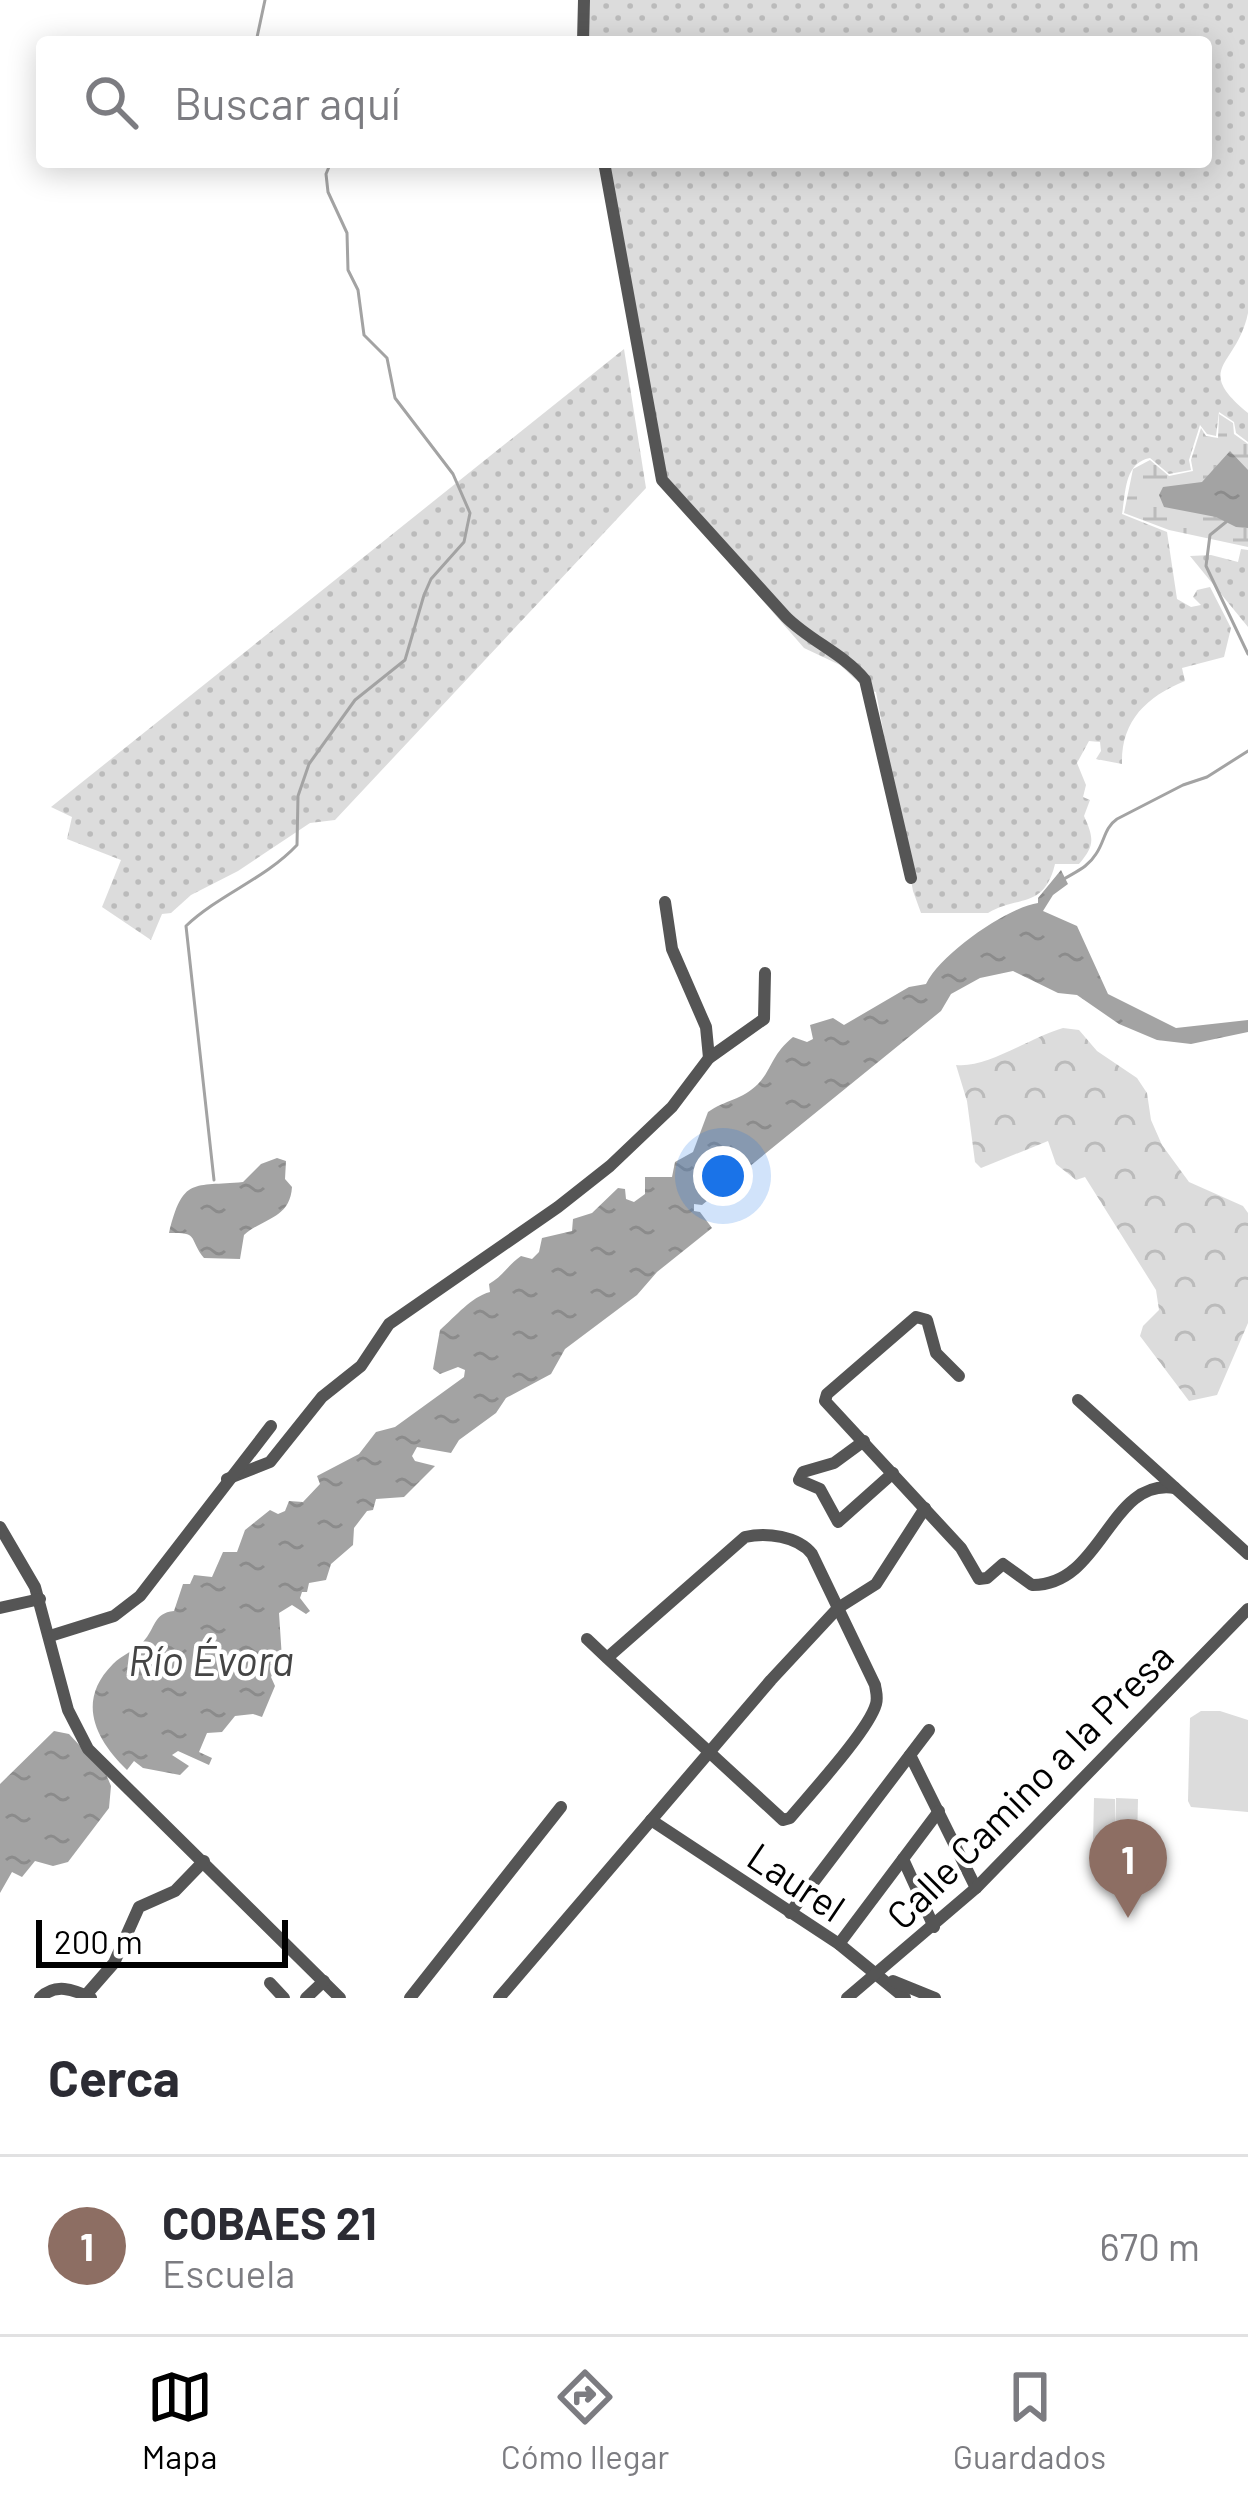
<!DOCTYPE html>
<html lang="es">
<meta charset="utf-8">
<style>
:root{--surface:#fff;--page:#f7f7f7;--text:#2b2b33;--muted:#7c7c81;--line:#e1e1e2;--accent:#000}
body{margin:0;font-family:Barlow,sans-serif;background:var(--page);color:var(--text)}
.scale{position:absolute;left:36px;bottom:30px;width:252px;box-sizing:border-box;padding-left:12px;border:6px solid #000;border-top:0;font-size:33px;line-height:42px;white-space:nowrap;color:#000;-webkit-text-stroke:9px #fff;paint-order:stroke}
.you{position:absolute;left:723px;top:1176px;width:42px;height:42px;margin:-30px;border:9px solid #fff;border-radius:50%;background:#1a73e8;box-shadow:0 0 0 18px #1a73e833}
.badge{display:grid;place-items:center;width:78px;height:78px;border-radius:50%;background:var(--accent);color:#fff;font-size:39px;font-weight:700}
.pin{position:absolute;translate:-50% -99px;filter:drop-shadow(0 3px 6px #0008)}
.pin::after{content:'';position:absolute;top:63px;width:42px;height:36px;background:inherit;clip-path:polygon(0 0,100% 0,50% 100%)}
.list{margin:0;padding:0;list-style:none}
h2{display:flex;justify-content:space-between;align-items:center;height:156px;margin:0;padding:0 48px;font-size:51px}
h2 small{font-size:39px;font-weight:400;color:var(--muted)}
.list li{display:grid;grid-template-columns:78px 1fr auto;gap:36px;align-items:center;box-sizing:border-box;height:180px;padding:0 48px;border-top:3px solid var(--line)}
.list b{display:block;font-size:45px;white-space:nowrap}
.list p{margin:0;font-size:39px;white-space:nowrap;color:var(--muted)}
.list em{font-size:39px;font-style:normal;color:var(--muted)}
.icon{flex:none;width:66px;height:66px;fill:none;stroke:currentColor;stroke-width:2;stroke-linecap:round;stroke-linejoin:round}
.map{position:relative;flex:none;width:1248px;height:1998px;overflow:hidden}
.search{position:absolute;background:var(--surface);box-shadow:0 6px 30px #0003;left:36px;right:36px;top:36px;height:132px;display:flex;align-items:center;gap:30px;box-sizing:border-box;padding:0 42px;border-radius:12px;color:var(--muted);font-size:45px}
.sheet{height:336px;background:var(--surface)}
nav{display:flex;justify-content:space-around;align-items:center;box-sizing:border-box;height:168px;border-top:3px solid var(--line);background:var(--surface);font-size:33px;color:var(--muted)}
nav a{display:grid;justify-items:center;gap:6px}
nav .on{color:var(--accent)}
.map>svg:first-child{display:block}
</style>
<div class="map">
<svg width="1248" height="1998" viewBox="0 0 1248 1998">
<defs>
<pattern id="grass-dots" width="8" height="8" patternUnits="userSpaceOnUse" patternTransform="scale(3)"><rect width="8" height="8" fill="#dcdcdc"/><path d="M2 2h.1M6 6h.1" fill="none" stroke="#bbb" stroke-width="1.8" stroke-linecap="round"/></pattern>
<pattern id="forest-crowns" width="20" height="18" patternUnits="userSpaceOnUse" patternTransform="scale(3)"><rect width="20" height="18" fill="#dcdcdc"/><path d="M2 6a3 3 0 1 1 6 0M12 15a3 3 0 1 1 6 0" fill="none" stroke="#bbb"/></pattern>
<pattern id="wetland-marsh" width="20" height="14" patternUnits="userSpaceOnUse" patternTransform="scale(3)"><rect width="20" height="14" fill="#dcdcdc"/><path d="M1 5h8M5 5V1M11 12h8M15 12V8" fill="none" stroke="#bbb"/></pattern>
<pattern id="water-ripples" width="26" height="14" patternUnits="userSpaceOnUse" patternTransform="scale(3)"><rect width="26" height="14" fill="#a3a3a3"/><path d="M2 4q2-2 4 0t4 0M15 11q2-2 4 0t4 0" fill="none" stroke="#8b8b8b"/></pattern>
</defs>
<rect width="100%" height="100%" fill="#fff"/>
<g fill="url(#grass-dots)">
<path d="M588 0H1248V313C1237 367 1192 367 1248 413V442L1236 433 1234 422 1219 412 1216 436 1207 434 1200 425 1189 460 1191 470 1169 474 1150 458C1124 463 1126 492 1122 514L1167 532 1177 599 1191 607 1201 605 1193 597 1197 590 1210 587 1231 628 1224 657 1182 668 1185 681C1146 697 1121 721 1122 764L1096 759 1101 751 1100 742 1089 741 1077 763 1086 785 1083 797 1090 800 1084 816C1094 838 1095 846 1079 864H1055C1044 910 1017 895 988 913H921L913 891 876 692 867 690 840 665 804 648 668 492 606 162H1206V42H584Z"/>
<polygon points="624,349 646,488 335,820 310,823 238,871 191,895 171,913 162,914 151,940 102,907 121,860 67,839 72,817 51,807"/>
<polygon points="1241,549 1248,550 1248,627 1190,556 1211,555 1238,562"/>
</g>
<path fill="url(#forest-crowns)" d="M1063 1028 1079 1030 1097 1051 1137 1078 1147 1093 1151 1120 1162 1145 1189 1182 1243 1206 1248 1213V1323L1217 1395 1189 1401 1140 1336 1143 1326 1159 1310 1156 1290 1085 1177 1076 1180 1056 1164 1048 1141 981 1168 975 1162 967 1101 956 1065C986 1069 1031 1037 1063 1028Z"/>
<polygon fill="url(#wetland-marsh)" points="1219,414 1233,423 1234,434 1248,444 1248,547 1169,530 1124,513 1133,469 1150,460 1169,476 1193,471 1191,460 1201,428 1206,436 1218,438"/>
<g fill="#dcdcdc">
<polygon points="1201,1711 1220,1711 1248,1720 1248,1812 1191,1807 1188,1801 1190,1718"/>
<polygon points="1094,1798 1115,1799 1115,1833 1116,1798 1138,1799 1137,1844 1093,1843"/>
</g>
<g fill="url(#water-ripples)">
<polygon points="1230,451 1248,470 1248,528 1236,527 1216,517 1164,507 1159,495 1163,487 1202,482"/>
<path d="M1061 870 1068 884 1053 895 1043 911 1077 926 1108 994 1176 1028 1248 1020V1032L1191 1044 1157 1040 1119 1024 1077 995 1058 993 1013 971 980 978 951 994 941 1011 702 1205 694 1204V1211L700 1212 712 1228 657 1272 637 1295 565 1349 551 1374 506 1398 496 1413 459 1440 451 1453 417 1447 412 1456 415 1461 435 1466 404 1497 376 1499 373 1510 367 1511 354 1528 353 1545 331 1564 326 1580 309 1583 307 1592H302L300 1598 310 1611 306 1614 292 1605 279 1613 282 1659 271 1677 275 1686 262 1717 253 1714 235 1716 222 1732 207 1733 199 1752 212 1758 209 1765 178 1751 172 1755 189 1766 180 1775 143 1768 134 1761 127 1770C95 1739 76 1701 113 1664 122 1655 134 1651 143 1642 156 1628 153 1613 174 1611L183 1584H190L194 1575 212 1577 223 1552H237L245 1530 270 1510 278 1514 285 1511 289 1501 303 1502 320 1484 317 1476 359 1454 376 1432 395 1427 464 1377 465 1370 458 1367 440 1374 433 1369 440 1330C456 1316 471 1297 490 1292L489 1284C503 1276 509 1264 521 1256L532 1259 539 1252 542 1238 572 1231 573 1219 592 1213 618 1188 625 1189 626 1199 634 1202 645 1194V1177H672L675 1162 693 1152 708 1112C725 1100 742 1100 758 1084 773 1068 771 1055 793 1037L807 1042 813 1039 810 1025 833 1018 844 1025 909 987 926 984C942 952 1009 907 1038 903V898Z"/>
<path d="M277 1158 286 1161 285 1179 292 1187C290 1219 263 1218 244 1235L240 1259 204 1258C188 1238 200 1232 169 1233 183 1176 193 1187 243 1182L261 1164Z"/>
<polygon points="54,1731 69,1734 106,1774 111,1786 109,1808 68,1862 53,1866 35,1861 22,1877 12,1872 0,1893 0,1784"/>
</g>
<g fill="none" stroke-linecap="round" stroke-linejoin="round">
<g stroke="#a3a3a3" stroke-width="3">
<polyline points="256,42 265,0"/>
<polyline points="1226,522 1210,535 1206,566 1248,654"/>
<path d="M1064 879C1077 871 1088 867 1096 854 1105 841 1104 828 1117 819L1183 785 1207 777 1248 751"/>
<path d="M214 1180 186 926C220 894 265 879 297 845L298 796 309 764 355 700 405 660 424 595 431 579 464 542 470 513 453 474 395 398 387 358 364 335 358 290 348 270 347 233 328 192 326 174 331 162"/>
</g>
<g stroke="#555" stroke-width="12">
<polyline points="583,42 584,0"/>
<path d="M604 162 662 480 786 617C810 641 844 654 865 680L911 878"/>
<polyline points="665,902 672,949 706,1027 709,1058"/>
<path d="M959 1376 936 1353 927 1320 916 1317 827 1394 825 1401 961 1548 979 1579 987 1578 1003 1564 1032 1585C1103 1586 1109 1477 1175 1488"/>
<polyline points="1078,1400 1248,1554"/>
<polyline points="864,1441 834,1463 803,1472 799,1480 820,1489 838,1522 893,1473"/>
<polyline points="227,1479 270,1462 322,1397 361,1366 389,1324 558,1207 610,1166 672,1107 709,1058 764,1019 765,973"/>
<polyline points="0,1527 35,1587 68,1710 88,1749 340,1998"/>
<polyline points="0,1608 40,1599"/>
<polyline points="50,1636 114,1616 140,1596 271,1426"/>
<path d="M587 1639 607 1658 783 1820 790 1818C810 1794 869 1730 876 1704 878 1697 876 1692 875 1685L812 1554C798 1536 766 1532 745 1537L607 1658"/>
<polyline points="910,1755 976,1888"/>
<polyline points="651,1820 839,1944 905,1998"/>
<polyline points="903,1859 934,1927"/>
<polyline points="790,1913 929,1730"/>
<polyline points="839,1944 939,1811"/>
<polyline points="893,1981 935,1998"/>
<polyline points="270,1983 284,1998"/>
<polyline points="86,1995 114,1963 139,1907 175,1891 204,1861"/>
<path d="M40 1998C55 1983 73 1989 91 1998"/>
<polyline points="306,1998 324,1981"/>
<polyline points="410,1998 561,1807"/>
<polyline points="499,1998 771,1680 838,1608 876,1584 925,1508"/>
<polyline points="847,1998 976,1888 1248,1609"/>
</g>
</g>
<g text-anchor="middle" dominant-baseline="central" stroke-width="9" stroke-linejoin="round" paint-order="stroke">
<g font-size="39" fill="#000" stroke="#fff">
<text transform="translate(1029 1785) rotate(-45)">Calle Camino a la Presa</text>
<text transform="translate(797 1881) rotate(34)">Laurel</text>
</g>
<g font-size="42" font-style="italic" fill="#444" stroke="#fff">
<text x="211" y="1659">Río Évora</text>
</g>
</g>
</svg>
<div class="scale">200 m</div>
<div class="you"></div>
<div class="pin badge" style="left:1128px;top:1918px;background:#8d6e63">1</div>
<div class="search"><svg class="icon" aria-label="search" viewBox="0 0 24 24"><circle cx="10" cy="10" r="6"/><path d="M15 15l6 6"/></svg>Buscar aquí</div>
</div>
<section class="sheet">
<h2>Cerca<small></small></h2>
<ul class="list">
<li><span class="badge" style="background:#8d6e63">1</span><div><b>COBAES 21</b><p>Escuela</p></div><em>670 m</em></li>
</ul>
</section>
<nav>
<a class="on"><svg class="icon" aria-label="map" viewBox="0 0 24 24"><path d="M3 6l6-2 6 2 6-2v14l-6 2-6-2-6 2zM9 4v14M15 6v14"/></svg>Mapa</a>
<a><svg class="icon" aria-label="directions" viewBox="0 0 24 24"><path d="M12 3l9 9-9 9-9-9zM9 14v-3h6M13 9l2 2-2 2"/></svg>Cómo llegar</a>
<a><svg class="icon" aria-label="saved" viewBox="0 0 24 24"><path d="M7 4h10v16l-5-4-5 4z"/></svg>Guardados</a>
</nav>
